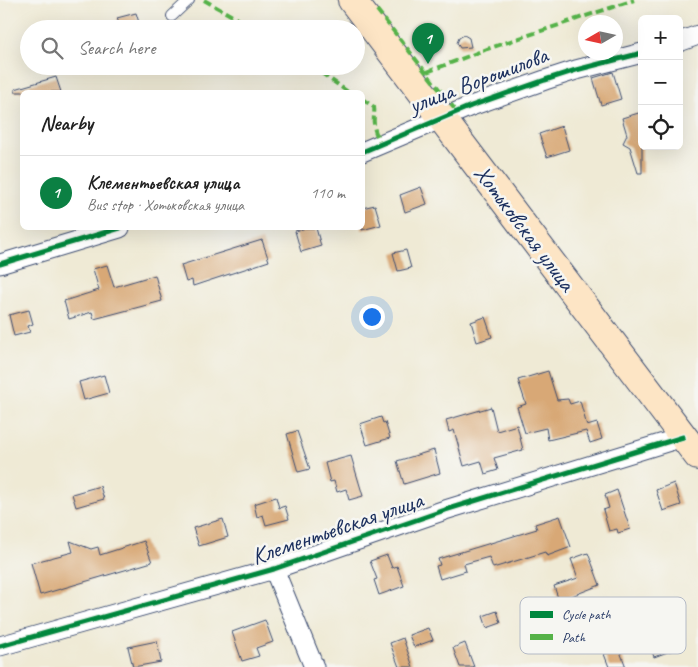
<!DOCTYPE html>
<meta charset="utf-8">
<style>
:root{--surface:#fff;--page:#f2f2f2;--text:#222;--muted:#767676;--line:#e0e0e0;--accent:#0b8043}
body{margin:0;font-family:Caveat,sans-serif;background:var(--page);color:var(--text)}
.controls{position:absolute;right:15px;top:15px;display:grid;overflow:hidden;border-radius:8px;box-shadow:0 5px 20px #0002}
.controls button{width:45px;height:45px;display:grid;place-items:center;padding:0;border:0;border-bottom:1px solid var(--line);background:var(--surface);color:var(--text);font:25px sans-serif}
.compass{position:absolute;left:578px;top:15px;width:45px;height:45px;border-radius:50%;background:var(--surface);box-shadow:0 5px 20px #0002;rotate:261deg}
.you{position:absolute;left:371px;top:316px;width:18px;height:18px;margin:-12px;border:4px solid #fff;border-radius:50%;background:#1a73e8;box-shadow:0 0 0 8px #1a73e833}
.badge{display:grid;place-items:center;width:32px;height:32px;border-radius:50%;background:var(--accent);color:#fff;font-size:16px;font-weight:700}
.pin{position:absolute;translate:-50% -41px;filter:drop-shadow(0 1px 2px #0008)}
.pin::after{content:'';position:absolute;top:26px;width:18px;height:15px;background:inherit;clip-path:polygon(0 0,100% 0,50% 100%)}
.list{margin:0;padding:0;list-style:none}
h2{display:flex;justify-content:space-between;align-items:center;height:65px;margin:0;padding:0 20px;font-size:21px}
h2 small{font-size:16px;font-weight:400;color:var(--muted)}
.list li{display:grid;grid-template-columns:32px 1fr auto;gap:15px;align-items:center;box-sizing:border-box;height:75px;padding:0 20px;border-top:1px solid var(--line)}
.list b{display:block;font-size:19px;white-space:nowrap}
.list p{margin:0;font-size:16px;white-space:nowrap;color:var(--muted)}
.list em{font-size:16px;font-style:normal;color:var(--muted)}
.icon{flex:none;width:28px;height:28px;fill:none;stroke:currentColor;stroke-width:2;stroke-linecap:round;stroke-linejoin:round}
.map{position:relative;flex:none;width:698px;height:667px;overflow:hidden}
.search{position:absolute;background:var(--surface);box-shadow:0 5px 20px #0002;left:20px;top:20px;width:345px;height:55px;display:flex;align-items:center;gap:12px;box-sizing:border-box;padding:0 18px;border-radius:28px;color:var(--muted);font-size:19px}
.panel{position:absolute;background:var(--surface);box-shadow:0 5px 20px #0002;left:20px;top:90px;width:345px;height:140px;border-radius:8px}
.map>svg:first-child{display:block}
</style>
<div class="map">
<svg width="698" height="667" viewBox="0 0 698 667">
<rect width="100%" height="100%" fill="#f6f6f2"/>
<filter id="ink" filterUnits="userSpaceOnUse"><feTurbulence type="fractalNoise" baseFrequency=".02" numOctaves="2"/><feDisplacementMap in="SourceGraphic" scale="10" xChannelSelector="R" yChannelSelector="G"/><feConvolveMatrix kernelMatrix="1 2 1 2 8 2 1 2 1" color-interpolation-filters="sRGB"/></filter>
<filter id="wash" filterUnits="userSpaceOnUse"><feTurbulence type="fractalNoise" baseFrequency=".0096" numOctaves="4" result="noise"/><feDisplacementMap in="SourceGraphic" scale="20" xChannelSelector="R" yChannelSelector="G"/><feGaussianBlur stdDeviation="1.12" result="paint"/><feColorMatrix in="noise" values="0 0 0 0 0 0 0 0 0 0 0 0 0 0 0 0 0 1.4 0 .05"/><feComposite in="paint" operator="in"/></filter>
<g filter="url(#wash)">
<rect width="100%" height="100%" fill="#efead5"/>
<g id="blocks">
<g fill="#d8a876">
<polygon points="136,13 141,29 121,29 117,18"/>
<polygon points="464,35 469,38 471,47 460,48 457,43 459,38"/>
<polygon points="613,72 621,99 601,105 593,78"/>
<polygon points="56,77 61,92 15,92 15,89"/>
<polygon points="642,112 642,173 638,173 630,147 623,143 627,135 622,118"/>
<polygon points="562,126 569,150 547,157 539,134"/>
<polygon points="421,187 427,204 405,212 400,195"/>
<polygon points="375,205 381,225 362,230 362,208"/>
<polygon points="306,228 316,228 321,246 301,252 295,231"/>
<polygon points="262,240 269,261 193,286 192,280 186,282 181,265"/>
<polygon points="406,250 411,268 398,271 393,253"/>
<polygon points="107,265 114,287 155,275 162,301 94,319 92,312 69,319 64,301 99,290 93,269"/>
<polygon points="29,310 33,324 28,326 30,332 14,336 9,315"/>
<polygon points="485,317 492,337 477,342 471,322"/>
<polygon points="548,371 557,400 568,399 570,404 580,401 587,426 597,423 602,439 590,443 586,431 548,440 546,428 525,433 517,407 526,404 518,380"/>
<polygon points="104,375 109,393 84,400 79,382"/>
<polygon points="491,407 497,431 517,425 523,450 494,458 498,470 485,474 481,461 464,466 454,430 449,432 446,420"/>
<polygon points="381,417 383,423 385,422 390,438 367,445 360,424"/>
<polygon points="297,431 310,469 298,472 287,434"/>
<polygon points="434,450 440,473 404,484 397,461"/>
<polygon points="351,456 363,496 349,500 346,489 337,492 334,481 330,482 325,463"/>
<polygon points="674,483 681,505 663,511 656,490"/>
<polygon points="100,486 104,499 76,507 72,494"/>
<polygon points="617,490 630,529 618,533 617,529 609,531 603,510 609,508 605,495"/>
<polygon points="276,497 279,508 285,506 289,519 266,525 263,515 257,517 254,504"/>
<polygon points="560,516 571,547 547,556 545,552 493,568 489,557 464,564 466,571 440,579 436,566 440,565 438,559 537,529 535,524"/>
<polygon points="223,519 228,537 199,546 193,528"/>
<polygon points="70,541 91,549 98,547 100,555 144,541 152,562 40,595 31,563 73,552"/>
<polygon points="588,553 600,585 559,601 554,586 578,578 571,559"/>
<polygon points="387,555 392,568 397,566 404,586 379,595 374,580 377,579 370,561"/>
<polygon points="497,611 501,623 487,628 483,616"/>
<polygon points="265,620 273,642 256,648 259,656 242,661 232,632"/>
<polygon points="665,627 673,650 654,657 646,634"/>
<polygon points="428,628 433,640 414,647 409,635"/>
<polygon points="403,638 413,667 399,667 390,643"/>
<polygon points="157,641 161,662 133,667 128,647"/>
<polygon points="465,643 474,667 460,667 453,648"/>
<polygon points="619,649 626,667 609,667 604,654"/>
</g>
</g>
</g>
<g filter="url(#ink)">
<use href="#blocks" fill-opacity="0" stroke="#3b4b70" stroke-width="1"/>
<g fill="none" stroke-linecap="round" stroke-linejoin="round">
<defs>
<polyline id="service" points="172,16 189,0"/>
<g id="minor">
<polyline points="679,42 698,35"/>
<polyline points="362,152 471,106 545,80 576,70 642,53"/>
<polyline points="0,264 120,228"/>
<polyline points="274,569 314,667"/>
<polyline points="0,646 274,569 445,510 683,437"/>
</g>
<polyline id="secondary" points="352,0 698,456"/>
</defs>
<use href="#service" stroke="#3b4b70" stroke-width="12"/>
<use href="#minor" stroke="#3b4b70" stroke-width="21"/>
<use href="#secondary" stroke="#3b4b70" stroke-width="30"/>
<use href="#service" stroke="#fff" stroke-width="10"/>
<use href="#minor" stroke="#fff" stroke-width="19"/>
<use href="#secondary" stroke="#fde5c5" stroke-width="28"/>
<g stroke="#55b248" stroke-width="4" stroke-dasharray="8 4" stroke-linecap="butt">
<polyline points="204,0 255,29"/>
<polyline points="377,10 457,112"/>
<polyline points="312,66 348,92"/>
<polyline points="427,72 487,49 634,0"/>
<path d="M362 99 374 107C375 113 373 118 374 124 374 131 378 138 381 144"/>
</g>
<defs>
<g id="cycleway">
<polyline points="362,152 471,106 545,80 576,70 642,53"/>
<polyline points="0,264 120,228"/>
<polyline points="0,646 274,569 445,510 683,437"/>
</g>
</defs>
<use href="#cycleway" stroke="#f6f6f2" stroke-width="8"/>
<use href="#cycleway" stroke="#00873e" stroke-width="5"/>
</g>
</g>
<g text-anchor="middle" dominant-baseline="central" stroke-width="5" stroke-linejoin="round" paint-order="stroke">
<g font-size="24" fill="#1b2f5e" stroke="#f6f6f2">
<text transform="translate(478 80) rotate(-21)">улица Ворошилова</text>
<text transform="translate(525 228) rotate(53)">Хотьковская улица</text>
<text transform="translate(337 528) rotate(-19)">Клементьевская улица</text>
</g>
</g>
<rect x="520" y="597" width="166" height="57" rx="8" fill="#f6f6f2" stroke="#b4bac6" stroke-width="1"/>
<rect x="530" y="611" width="23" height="7" fill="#00873e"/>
<rect x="530" y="634" width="23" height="6" fill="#55b248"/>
<g font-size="14" fill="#1b2f5e">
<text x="562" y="619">Cycle path</text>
<text x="562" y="642">Path</text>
</g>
</svg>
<div class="controls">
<button>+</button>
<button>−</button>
<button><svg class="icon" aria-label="locate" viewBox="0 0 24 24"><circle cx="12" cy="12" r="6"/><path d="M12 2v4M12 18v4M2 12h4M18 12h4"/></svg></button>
</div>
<svg class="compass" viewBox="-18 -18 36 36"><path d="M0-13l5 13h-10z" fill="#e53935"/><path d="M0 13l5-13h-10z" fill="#767676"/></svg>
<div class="you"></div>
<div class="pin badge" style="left:428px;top:64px">1</div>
<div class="search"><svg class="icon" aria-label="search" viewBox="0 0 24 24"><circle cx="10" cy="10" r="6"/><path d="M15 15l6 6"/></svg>Search here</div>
<section class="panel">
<h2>Nearby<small></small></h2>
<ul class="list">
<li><span class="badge">1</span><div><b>Клементьевская улица</b><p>Bus stop · Хотьковская улица</p></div><em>110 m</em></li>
</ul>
</section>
</div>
